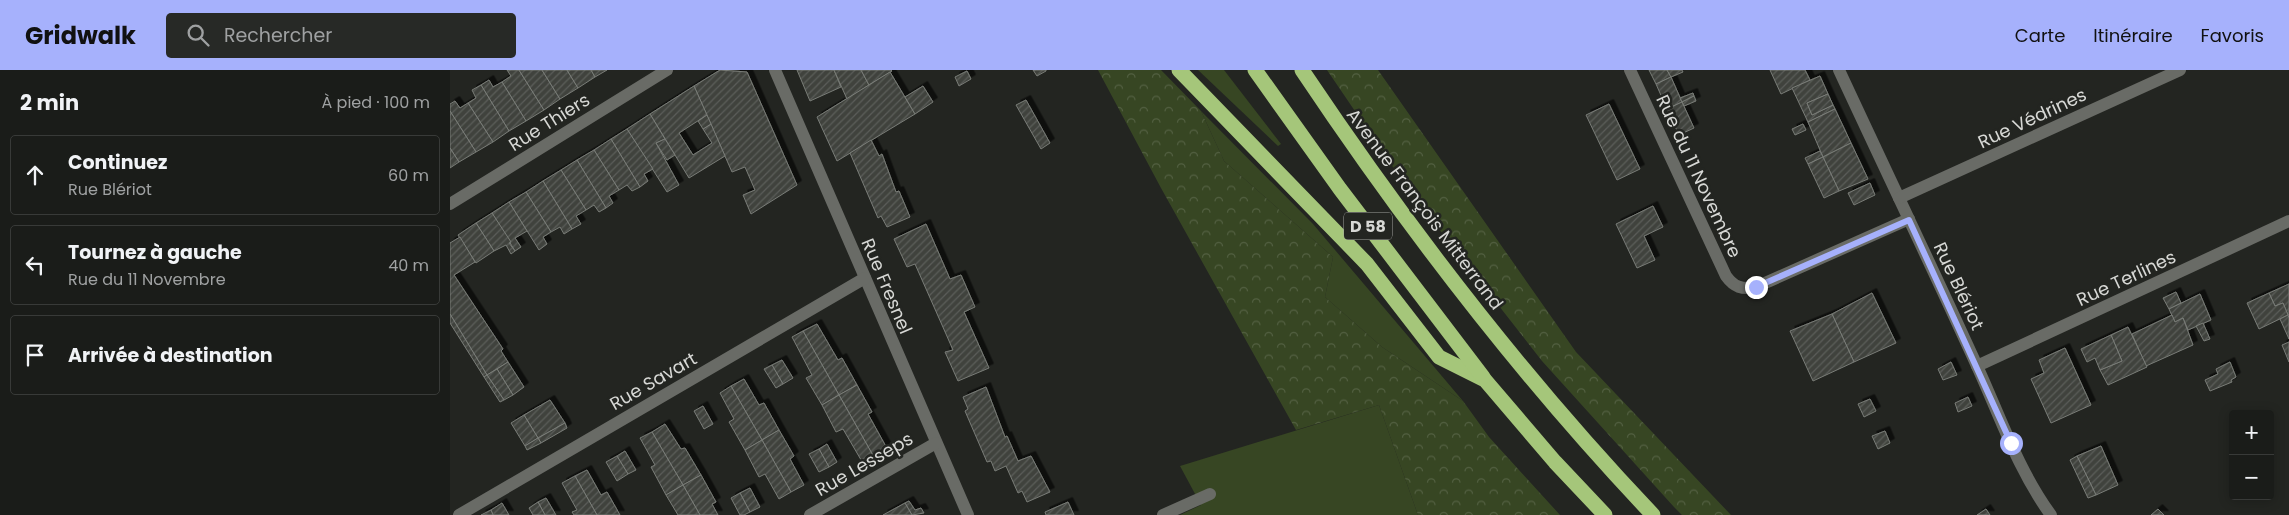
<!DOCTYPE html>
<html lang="fr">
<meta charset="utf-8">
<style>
:root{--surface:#1a1c19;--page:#272926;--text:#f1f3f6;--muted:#9fa1a2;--line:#383a38;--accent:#a6b1fc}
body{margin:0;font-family:Poppins,sans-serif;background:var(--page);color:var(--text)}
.controls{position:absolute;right:15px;bottom:15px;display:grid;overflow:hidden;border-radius:5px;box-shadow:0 2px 12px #0003}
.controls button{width:45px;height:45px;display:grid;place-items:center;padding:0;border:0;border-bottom:1px solid var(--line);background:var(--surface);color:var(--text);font:25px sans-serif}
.stop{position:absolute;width:15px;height:15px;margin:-11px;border:4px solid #a6b1fc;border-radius:50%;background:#fff}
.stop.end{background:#a6b1fc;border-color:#fff;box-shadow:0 1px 5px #0008}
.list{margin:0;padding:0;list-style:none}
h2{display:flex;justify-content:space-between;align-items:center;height:65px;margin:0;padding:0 20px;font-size:21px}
h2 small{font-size:16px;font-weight:400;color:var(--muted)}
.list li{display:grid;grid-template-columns:32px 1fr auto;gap:15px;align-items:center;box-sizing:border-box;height:80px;margin:0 10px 10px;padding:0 10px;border:1px solid var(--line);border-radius:5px}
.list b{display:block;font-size:19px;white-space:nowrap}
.list p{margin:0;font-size:16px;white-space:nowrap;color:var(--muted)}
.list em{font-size:16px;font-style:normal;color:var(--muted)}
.icon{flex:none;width:28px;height:28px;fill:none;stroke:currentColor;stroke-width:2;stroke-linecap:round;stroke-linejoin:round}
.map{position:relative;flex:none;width:1839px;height:445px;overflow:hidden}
header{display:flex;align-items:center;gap:30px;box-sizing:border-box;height:70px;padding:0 25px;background:var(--accent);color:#111}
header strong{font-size:24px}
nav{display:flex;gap:28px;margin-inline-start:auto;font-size:18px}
.search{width:350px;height:45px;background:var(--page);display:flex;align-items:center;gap:12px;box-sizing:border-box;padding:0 18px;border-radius:5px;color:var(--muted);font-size:19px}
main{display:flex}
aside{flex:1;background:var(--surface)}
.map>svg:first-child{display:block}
</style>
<header>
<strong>Gridwalk</strong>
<div class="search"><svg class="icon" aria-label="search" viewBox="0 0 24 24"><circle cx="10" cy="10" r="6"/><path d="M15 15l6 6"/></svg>Rechercher</div>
<nav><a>Carte</a><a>Itinéraire</a><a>Favoris</a></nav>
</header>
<main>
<aside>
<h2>2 min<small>À pied · 100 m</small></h2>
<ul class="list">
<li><svg class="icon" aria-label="ahead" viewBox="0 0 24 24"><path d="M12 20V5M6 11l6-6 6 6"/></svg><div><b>Continuez</b><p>Rue Blériot</p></div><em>60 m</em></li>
<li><svg class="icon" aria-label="left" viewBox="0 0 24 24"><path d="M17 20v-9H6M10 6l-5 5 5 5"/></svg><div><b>Tournez à gauche</b><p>Rue du 11 Novembre</p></div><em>40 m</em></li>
<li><svg class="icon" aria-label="arrive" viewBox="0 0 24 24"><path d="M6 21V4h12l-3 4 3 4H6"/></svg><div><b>Arrivée à destination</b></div></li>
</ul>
</aside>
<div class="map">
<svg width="1839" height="445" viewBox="0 0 1839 445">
<defs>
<pattern id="forest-crowns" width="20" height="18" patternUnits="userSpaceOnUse" patternTransform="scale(1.25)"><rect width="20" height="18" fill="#374623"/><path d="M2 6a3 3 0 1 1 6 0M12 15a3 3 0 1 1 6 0" fill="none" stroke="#536042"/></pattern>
<pattern id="building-hatch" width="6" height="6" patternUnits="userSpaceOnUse" patternTransform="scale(1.25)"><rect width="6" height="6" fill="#40433e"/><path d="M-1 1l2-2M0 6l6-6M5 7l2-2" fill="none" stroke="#5b5d59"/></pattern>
<filter id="shadow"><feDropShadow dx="4.5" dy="-4.5" stdDeviation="0" flood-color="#0009"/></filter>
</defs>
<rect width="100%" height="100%" fill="#232521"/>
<g fill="#374623">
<polygon points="748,0 774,0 831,74 828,76"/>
<polygon points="751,41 863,154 1013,331 932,277 875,227 883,187 774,91"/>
<polygon points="929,335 968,445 730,445 751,435 730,396"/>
</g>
<g fill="url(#forest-crowns)">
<polygon points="648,0 711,0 751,41 774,91 883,187 875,227 932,277 1013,331 1039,367 1110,445 968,445 929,335 846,360 711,118"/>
<polygon points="877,0 928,0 1126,282 1281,445 1232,445 1224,437 1092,291 960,122"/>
</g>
<g fill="url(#building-hatch)" stroke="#797c77" filter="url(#shadow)">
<polygon points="57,0 69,0 94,40 76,51 52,12 61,6"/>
<polygon points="69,0 92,0 110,29 94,40"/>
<polygon points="92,0 117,0 128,18 110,29"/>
<polygon points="117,0 141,0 145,7 128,18"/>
<polygon points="141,0 157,0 145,7"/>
<polygon points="270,0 297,2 347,115 301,144 293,125 305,120 295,97 282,102 244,16"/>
<polygon points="347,0 384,0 391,17 360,31"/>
<polygon points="384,0 411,0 419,15 397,29"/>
<polygon points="411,0 441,0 442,1 419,15"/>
<polygon points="583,0 596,0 596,1 587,6"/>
<polygon points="1199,0 1217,0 1221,7 1206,14"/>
<polygon points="1217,0 1232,0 1233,2 1221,7"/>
<polygon points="1320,0 1355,0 1360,10 1331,24"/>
<polygon points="517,1 521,9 509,16 505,7"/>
<polygon points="440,2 465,44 387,91 367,47"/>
<polygon points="1370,6 1378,24 1357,33 1362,45 1383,35 1385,39 1358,52 1342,18"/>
<polygon points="1221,7 1232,32 1217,39 1206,14"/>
<polygon points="39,10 43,17 52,12 76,51 59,61 31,15"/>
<polygon points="31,15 59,61 43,72 18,33 26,28 22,20"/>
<polygon points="244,16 257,45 229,63 243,85 262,73 253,59 261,54 275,86 239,108 200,44"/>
<polygon points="473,16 483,32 465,44 455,27"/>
<polygon points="1243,23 1244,26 1232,32 1230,28"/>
<polygon points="1378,24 1383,35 1362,45 1357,33"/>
<polygon points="1244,26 1246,31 1234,36 1232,32"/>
<polygon points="576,30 600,73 591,79 566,35"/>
<polygon points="5,31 10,38 18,33 43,72 26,82 0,41 0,34"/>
<polygon points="1232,32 1244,58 1229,65 1217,39"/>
<polygon points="1159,34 1190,99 1167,110 1136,45"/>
<polygon points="1385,39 1401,73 1373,87 1358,52"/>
<polygon points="0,41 26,82 9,92 0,78"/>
<polygon points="200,44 215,69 206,73 229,115 217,122 177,59"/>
<polygon points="257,45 261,54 253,59 248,51"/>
<polygon points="1353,54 1356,60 1345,65 1342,59"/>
<polygon points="177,59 203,99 194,104 198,111 190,117 161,69"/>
<polygon points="161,69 190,117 182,121 177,115 169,120 144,80"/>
<polygon points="215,69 225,85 217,90 206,73"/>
<polygon points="421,70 429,86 432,84 446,122 449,121 460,147 437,157 431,146 428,148 400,83"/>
<polygon points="1401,73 1418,109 1389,121 1373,87"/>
<polygon points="0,78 9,92 0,98"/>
<polygon points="144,80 169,120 159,126 163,133 156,138 127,90"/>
<polygon points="1370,81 1373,87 1358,94 1355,88"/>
<polygon points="1373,87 1389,121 1374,128 1358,94"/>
<polygon points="127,90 156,138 149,142 144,135 136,140 111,100"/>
<polygon points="111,100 136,140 126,146 131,154 122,159 93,111"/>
<polygon points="93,111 122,159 114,164 110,157 101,162 76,122"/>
<polygon points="1420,113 1425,125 1404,135 1398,123"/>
<polygon points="76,122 101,162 93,167 97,174 89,180 59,132"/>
<polygon points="59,132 77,161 65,168 71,177 65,181 42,143"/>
<polygon points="1203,136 1213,157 1194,166 1205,190 1187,198 1166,154"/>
<polygon points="42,143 61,172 59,173 65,181 61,184 56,175 44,181 26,153"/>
<polygon points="26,153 44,181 26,193 8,165"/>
<polygon points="476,154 500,209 511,205 525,237 514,242 539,298 508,311 495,282 503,280 496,264 465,194 457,197 444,169"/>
<polygon points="10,167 25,192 4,205 53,279 51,281 58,292 37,305 0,244 0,173"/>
<polygon points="1839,214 1839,245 1838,245 1833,233 1825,236 1819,223"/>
<polygon points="1726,222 1731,233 1719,239 1713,228"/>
<polygon points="1422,223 1446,273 1404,292 1382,244"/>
<polygon points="1819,223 1825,236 1833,233 1838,245 1809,259 1797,233"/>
<polygon points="1750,224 1761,250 1738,260 1733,248 1725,252 1719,239"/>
<polygon points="0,244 37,305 34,307 0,253"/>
<polygon points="1382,244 1404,292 1363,311 1340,261"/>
<polygon points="1722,245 1725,252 1733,248 1743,275 1696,296 1682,264"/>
<polygon points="1838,245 1839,248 1839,269 1830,249"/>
<polygon points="1753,253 1760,269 1754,271 1746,256"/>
<polygon points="367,254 388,290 392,288 407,315 389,325 353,261"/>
<polygon points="1678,257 1697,297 1658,315 1650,300 1672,291 1661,265"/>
<polygon points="353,261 389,325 372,335 356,308 362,305 342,267"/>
<polygon points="1661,265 1672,291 1650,300 1645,288 1637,292 1631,279"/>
<polygon points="1839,272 1839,292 1832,275"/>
<polygon points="1615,278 1641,335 1601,353 1581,309 1594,303 1589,290"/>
<polygon points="332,290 343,308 333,314 322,295"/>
<polygon points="58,292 74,317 63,325 47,299"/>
<polygon points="1501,292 1507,305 1493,310 1488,299"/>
<polygon points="1780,292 1786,307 1781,310 1782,312 1760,321 1755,310 1768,304 1766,299"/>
<polygon points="322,295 333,314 326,318 314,299"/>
<polygon points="47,299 63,325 54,330 37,305"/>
<polygon points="37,305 54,330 50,332 34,307"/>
<polygon points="294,309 309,335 314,333 329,360 312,370 281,316"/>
<polygon points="407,315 422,342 418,344 439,382 425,389 389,325"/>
<polygon points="281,316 312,370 295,380 279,352 284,349 270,323"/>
<polygon points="536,317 555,367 557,366 568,391 581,386 600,422 577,432 572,421 568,423 556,396 545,401 541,391 537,392 515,341 518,339 513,327"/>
<polygon points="389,325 425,389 414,395 393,359 386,362 372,335"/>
<polygon points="1518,327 1522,336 1508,342 1505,333"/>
<polygon points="1420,329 1426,341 1414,347 1408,334"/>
<polygon points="100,330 115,353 88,368 74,345"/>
<polygon points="253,336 263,354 254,359 244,341"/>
<polygon points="74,345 88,368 75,376 61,353"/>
<polygon points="115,353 117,358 91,373 88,368"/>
<polygon points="215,354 231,379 235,378 251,405 233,415 202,362"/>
<polygon points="329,360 344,386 340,389 354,415 341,422 312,370"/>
<polygon points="1435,361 1440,373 1428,379 1422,366"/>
<polygon points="202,362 233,415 216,425 201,397 205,395 190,368"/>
<polygon points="88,368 91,373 77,380 75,376"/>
<polygon points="312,370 341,422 329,429 315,404 309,407 295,380"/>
<polygon points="377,374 387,392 379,397 369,379"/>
<polygon points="1651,376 1668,415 1646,425 1627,386"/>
<polygon points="369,379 379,397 369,402 359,384"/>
<polygon points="175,381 186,400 178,404 167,386"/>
<polygon points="167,386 178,404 167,411 156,392"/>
<polygon points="1627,386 1646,425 1638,428 1620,390"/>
<polygon points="137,400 151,425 157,422 170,445 147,445 125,406"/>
<polygon points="251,405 266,432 262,434 268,445 250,445 233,415"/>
<polygon points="125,406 147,445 124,445 122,442 127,440 112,413"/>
<polygon points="233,415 250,445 228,445 216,425"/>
<polygon points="300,418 310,437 300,442 290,423"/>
<polygon points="290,423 300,442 294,445 290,445 281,428"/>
<polygon points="96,428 106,445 95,445 88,432"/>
<polygon points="459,431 465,440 471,438 474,443 462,445 455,433"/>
<polygon points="88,432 95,445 83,445 79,438"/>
<polygon points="618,432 624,445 596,445 595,442"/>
<polygon points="52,433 59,445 43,445 41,440"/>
<polygon points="455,433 462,445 433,445"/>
<polygon points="1536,439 1540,445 1527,445"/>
<polygon points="1708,439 1714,445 1701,445"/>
<polygon points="41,440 43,445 31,445"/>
</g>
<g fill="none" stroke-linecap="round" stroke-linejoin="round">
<g stroke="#696b66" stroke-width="12">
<polyline points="325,0 518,445"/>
<path d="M1180 0 1276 206C1284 217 1292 220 1306 217L1459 149"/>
<path d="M1389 0C1435 99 1482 197 1527 296 1550 346 1568 400 1601 445"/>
<polyline points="1449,128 1730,0"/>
<polyline points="0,134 217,0"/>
<polyline points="1527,296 1839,151"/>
<polyline points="9,445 415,208"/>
<polyline points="360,445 486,373"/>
<polyline points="713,445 760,424"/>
</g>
<g stroke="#a5c67a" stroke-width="15">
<polyline points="729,0 917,194 989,287 1035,310 1105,392 1155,445"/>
<polyline points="805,0 890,119 1033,307"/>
<path d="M852 0C957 157 1073 308 1203 445"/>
</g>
</g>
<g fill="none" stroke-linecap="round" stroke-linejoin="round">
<polyline stroke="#a6b1fc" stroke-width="6" points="1306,217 1459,150 1561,373"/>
</g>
<g text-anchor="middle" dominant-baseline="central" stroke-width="5" stroke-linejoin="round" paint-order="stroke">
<rect fill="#232521" stroke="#a1a29f" stroke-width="1" x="894" y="142.5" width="48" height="27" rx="4"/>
<g font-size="16" font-weight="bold" fill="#d7d8d5">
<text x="918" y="156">D 58</text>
</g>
<g font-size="18" fill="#d7d8d5" stroke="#232521">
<text transform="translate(1582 48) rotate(-25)">Rue Védrines</text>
<text transform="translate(99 52) rotate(-32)">Rue Thiers</text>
<text transform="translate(1249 106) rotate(65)">Rue du 11 Novembre</text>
<text transform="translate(975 139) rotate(53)">Avenue François Mitterrand</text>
<text transform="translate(1676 208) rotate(-25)">Rue Terlines</text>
<text transform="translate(437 216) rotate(67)">Rue Fresnel</text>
<text transform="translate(1509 216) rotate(65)">Rue Blériot</text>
<text transform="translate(203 311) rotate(-30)">Rue Savart</text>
<text transform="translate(414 394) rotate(-30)">Rue Lesseps</text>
</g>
</g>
</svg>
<div class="controls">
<button>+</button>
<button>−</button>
</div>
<div class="stop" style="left:1561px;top:373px"></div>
<div class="stop end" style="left:1306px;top:217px"></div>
</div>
</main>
